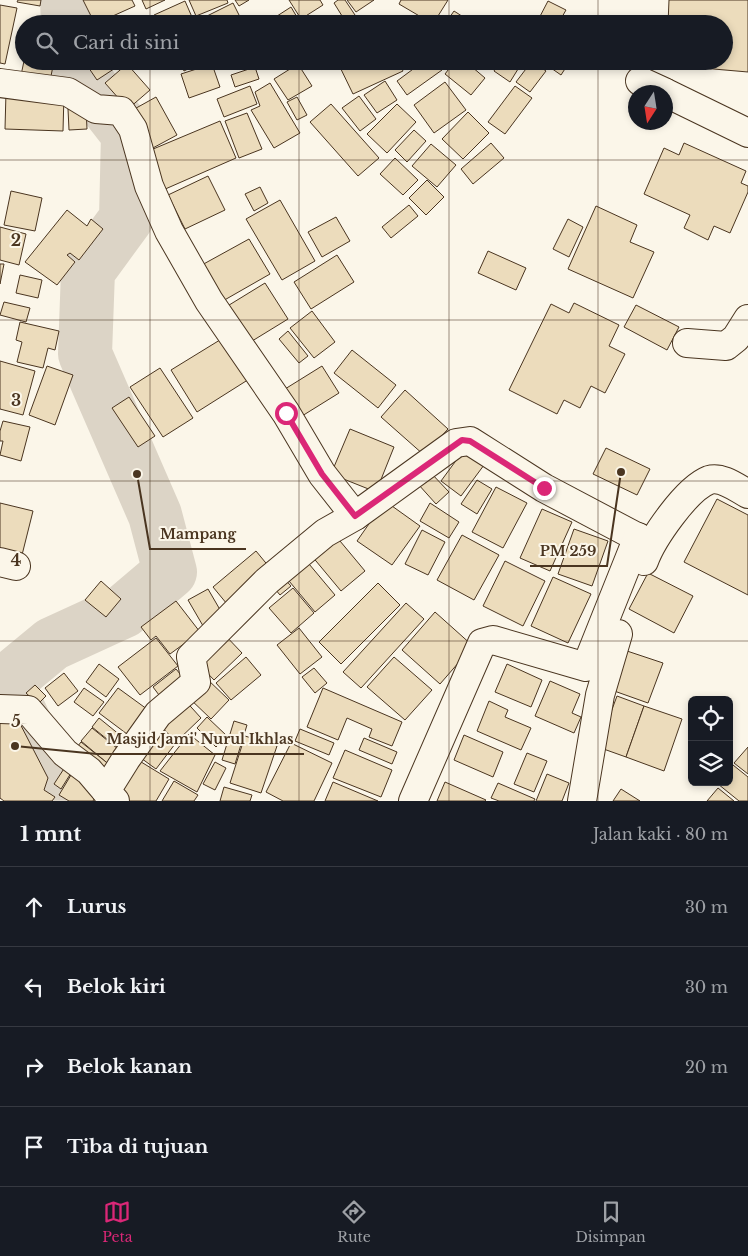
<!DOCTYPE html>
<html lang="id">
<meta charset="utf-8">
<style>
:root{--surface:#171b24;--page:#242831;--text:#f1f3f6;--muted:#9ea1a6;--line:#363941;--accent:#db2777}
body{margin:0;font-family:"Libre Baskerville",serif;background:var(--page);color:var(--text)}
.controls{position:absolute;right:15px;bottom:15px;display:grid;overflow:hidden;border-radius:8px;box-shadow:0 2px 8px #0003}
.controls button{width:45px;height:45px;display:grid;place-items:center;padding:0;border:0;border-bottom:1px solid var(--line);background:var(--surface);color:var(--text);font:25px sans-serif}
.compass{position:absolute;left:628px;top:85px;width:45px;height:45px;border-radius:50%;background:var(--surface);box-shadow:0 2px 8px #0003;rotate:192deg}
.stop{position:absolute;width:15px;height:15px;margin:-11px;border:4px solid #db2777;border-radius:50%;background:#fff}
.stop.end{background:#db2777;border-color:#fff;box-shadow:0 1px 5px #0008}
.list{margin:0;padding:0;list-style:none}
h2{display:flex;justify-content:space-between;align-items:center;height:65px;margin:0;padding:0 20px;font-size:21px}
h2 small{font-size:16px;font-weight:400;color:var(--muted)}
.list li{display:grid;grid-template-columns:32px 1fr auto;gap:15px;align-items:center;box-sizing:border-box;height:80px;padding:0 20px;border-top:1px solid var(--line)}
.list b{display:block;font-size:19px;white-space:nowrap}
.list em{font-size:16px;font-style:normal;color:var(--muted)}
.icon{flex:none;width:28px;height:28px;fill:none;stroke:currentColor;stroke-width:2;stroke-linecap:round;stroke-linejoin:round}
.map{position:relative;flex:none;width:748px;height:801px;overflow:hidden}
.search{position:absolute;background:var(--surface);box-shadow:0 2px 8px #0003;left:15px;right:15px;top:15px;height:55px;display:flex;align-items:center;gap:12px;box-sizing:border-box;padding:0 18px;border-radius:28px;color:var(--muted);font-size:19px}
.sheet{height:385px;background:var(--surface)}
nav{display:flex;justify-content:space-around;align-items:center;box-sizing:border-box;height:70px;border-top:1px solid var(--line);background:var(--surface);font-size:14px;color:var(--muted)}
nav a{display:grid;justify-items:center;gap:2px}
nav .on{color:var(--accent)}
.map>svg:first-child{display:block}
</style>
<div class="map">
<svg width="748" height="801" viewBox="0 0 748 801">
<rect width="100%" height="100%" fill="#fbf6e9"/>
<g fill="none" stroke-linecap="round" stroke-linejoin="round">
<g stroke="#dcd4c6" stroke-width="54">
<polyline points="67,0 68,24"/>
<polyline points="56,801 57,794 6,682 52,644 124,611 170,572 155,515 85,354 88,271 126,219 128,134 71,61"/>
</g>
</g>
<g fill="#ecdcbc" stroke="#4a3520">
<polygon points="18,0 41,0 40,6 17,2"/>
<polygon points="83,0 132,0 135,6 95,24"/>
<polygon points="142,0 165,0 146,9"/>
<polygon points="189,0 227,0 228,3 196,16"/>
<polygon points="235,0 249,0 239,6"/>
<polygon points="289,0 320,0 323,5 301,19"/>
<polygon points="338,0 345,0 357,18 347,24 334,3"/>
<polygon points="347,0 374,0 356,12"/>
<polygon points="401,0 448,0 433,24 399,4"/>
<polygon points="669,0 748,0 748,72 702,68 702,61 724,61 724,24 668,24"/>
<polygon points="185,1 195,24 159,24 154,15"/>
<polygon points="548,1 566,10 558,24 536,24"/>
<polygon points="233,3 242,21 236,24 200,24 199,20"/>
<polygon points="0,5 17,8 5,64 0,63"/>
<polygon points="291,7 301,24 278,24 274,18"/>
<polygon points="454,11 471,22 470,24 445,24"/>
<polygon points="483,17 494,24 479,24"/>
<polygon points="328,18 331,24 314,24"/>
<polygon points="24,61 54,61 49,86 20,80"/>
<polygon points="84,61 126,61 97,80"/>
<polygon points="179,61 204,61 184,71"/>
<polygon points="337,61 398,61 403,71 353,94"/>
<polygon points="424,61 435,61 442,70 407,95 397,81"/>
<polygon points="455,61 465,61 485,78 471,95 445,74"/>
<polygon points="500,61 523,61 510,82 494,71"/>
<polygon points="532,61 546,71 530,92 516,82"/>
<polygon points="541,61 570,61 561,75"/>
<polygon points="127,64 150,90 128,109 105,83"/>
<polygon points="212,64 220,87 189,98 181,74"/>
<polygon points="298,64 312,86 288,100 274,79"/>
<polygon points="255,67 259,79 235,87 231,75"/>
<polygon points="385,81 397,100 377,113 364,95"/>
<polygon points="445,82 466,110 434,133 414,105"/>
<polygon points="270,83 300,133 274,148 251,110 260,106 255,92"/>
<polygon points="250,86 257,104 224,117 217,99"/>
<polygon points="515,86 532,98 505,134 488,122"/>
<polygon points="6,92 64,94 63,131 5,129"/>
<polygon points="359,96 376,119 360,131 342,108"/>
<polygon points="156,97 177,135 151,149 129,112"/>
<polygon points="297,97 307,115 297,120 287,102"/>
<polygon points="331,104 379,158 358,176 310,122"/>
<polygon points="397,104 416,122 387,153 367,134"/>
<polygon points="86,108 87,129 69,130 68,109"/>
<polygon points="468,112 489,133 463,159 442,139"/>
<polygon points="247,113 262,149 239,158 225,121"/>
<polygon points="220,121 236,158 163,190 146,152"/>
<polygon points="414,130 426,141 407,162 395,150"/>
<polygon points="491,143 504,158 473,184 461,169"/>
<polygon points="684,143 746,171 741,183 748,186 748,192 730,233 714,226 708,240 684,228 690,215 644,194 664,148 679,155"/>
<polygon points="431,144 456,165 437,187 412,166"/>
<polygon points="395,158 418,180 403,195 380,174"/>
<polygon points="208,176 225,210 185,229 168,195"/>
<polygon points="427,180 444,197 426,215 409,198"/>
<polygon points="260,187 268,203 254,211 245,194"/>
<polygon points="11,191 42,198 35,231 4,225"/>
<polygon points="280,200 315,261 282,280 246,219"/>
<polygon points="409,205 418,216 391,238 382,227"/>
<polygon points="596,206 637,225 630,242 654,252 633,298 568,269"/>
<polygon points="67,210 87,226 91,219 103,229 79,260 70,253 67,255 75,262 57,285 25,262"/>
<polygon points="336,217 350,241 322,257 308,232"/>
<polygon points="568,219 583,227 569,257 553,249"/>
<polygon points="0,227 26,234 19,265 0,260"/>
<polygon points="249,239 270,274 221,302 200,266"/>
<polygon points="488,251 526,268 516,290 478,273"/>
<polygon points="337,255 354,282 311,309 294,282"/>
<polygon points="0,264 4,264 0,284"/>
<polygon points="20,275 42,280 38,298 16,293"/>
<polygon points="265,283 288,319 244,346 221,310"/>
<polygon points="4,302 30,308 26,322 0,315"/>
<polygon points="574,303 619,325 609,346 625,354 605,393 591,386 580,408 564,400 557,414 509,390 551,304 569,313"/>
<polygon points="636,305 679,327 667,350 624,327"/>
<polygon points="312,311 335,342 314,358 290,328"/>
<polygon points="20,322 59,331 55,350 48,348 43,368 17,362 22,342 16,340"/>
<polygon points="288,331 308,356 299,363 279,339"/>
<polygon points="228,335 254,376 197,412 171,370"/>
<polygon points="352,350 396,385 378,408 334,373"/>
<polygon points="0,361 35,371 23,415 0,409"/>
<polygon points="47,366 73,375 55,425 29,415"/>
<polygon points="322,366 339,393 302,416 285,389"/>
<polygon points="160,368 193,418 163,437 130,387"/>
<polygon points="405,390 448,429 424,455 381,417"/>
<polygon points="129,397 155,436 138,447 112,408"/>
<polygon points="3,421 30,427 21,461 0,455 3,441 0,441 0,431"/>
<polygon points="350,429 394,447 376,492 331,474"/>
<polygon points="466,447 487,461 461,496 441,481"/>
<polygon points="606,448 650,469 637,495 593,474"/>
<polygon points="430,472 449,492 436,504 418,484"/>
<polygon points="477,480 492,489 477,514 461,504"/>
<polygon points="496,487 527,503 503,548 472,532"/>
<polygon points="717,499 748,515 748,595 684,562"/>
<polygon points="385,501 420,526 392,565 357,541"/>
<polygon points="0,503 33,511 22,555 0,549"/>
<polygon points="430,503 459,522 449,538 420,521"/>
<polygon points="542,509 572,522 550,571 520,558"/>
<polygon points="574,529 608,541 592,586 558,574"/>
<polygon points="422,530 445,542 428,575 405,564"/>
<polygon points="335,535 365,571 341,591 311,555"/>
<polygon points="462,535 499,555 474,600 437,580"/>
<polygon points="256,551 270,568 227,604 213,587"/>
<polygon points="304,558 335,595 315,612 284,575"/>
<polygon points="505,561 545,581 523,626 483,606"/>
<polygon points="648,573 693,596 674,633 629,609"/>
<polygon points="280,574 291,586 280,595 270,583"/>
<polygon points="553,577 591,594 568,643 531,626"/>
<polygon points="101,581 121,599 106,617 85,600"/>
<polygon points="378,583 400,605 341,664 319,642"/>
<polygon points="293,588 314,613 291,633 269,608"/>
<polygon points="208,589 226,620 206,631 188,600"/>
<polygon points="176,601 200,632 170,654 156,636 151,640 141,627"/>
<polygon points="406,603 424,619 361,688 343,672"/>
<polygon points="435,612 473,646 440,684 402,650"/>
<polygon points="299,628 322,657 300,674 277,645"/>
<polygon points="223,633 242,653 214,680 195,660"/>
<polygon points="156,638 178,666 140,695 118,667"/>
<polygon points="618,648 663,663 648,703 603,687"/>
<polygon points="246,657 261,675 231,700 216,683"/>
<polygon points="394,657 432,690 405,720 367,687"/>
<polygon points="99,664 119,679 106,697 86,682"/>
<polygon points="507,664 542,680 531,707 495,692"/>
<polygon points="314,668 327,683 315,693 302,677"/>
<polygon points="176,669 186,681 162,699 153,687"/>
<polygon points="64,673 78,691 58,706 45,688"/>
<polygon points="206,678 229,700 211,719 188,697"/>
<polygon points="550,681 580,694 572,713 581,717 574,733 535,716"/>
<polygon points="35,685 46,696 38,704 26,693"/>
<polygon points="84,688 104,702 93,716 74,702"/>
<polygon points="118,688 151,712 131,737 99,713"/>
<polygon points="323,688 402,722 392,746 369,737 372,729 347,718 338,740 307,727"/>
<polygon points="617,696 644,706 626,757 598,747"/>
<polygon points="182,697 201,718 176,742 156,721"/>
<polygon points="489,701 508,710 505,717 531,728 521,750 477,731"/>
<polygon points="644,706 682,719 664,771 626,757"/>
<polygon points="15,714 48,778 44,790 55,797 52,801 4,801 0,798 0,721"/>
<polygon points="207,717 227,736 216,747 197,728"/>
<polygon points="99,718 131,744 123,752 92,727"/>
<polygon points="234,721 247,725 235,764 222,760"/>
<polygon points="153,727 175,744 156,769 134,753"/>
<polygon points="92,728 123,753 112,767 81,741"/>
<polygon points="300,729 334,743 329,755 295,741"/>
<polygon points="189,734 215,755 197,792 160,771"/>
<polygon points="464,735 503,752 493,777 454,760"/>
<polygon points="245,736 277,746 261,793 230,783"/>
<polygon points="364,738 397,752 392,764 359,750"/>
<polygon points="81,742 111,766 101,778 71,755"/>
<polygon points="291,743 332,763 314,801 283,801 266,792"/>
<polygon points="748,747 748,774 734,763"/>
<polygon points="345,750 392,770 381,797 333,778"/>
<polygon points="527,753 547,761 534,792 514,784"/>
<polygon points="133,757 169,779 156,801 123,801 111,793"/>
<polygon points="69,761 76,765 61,789 54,784"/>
<polygon points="215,762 226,768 215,790 203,784"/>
<polygon points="733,765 748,777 748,801 739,801 718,784 729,782 729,770"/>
<polygon points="74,770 102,787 93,801 69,801 59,795"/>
<polygon points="547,774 569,783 562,801 536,801"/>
<polygon points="174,781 198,795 194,801 162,801"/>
<polygon points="333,782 378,801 325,801"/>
<polygon points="445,782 486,800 485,801 437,801"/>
<polygon points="498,783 535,799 534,801 499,801 491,798"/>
<polygon points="224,787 252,795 250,801 220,801"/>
<polygon points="718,788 734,801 707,801"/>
<polygon points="621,789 640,801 613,801"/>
</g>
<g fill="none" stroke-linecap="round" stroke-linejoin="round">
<defs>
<g id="minor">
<polyline points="640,81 664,92"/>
<polyline points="0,83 68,92 96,109 121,111 133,129 149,186 169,231 209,301 286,413 322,474 355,516"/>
<polyline points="666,93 748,133"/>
<polyline points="687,343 726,346 736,338 748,319"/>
<path d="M644 561C652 539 686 489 709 480 722 476 737 488 748 494"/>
<polyline points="0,562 16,566"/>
<polyline points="0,709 28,710 65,753 89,771 106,791"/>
<polyline points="115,801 106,791 126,759 158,714 196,682 191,657 267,581 325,533 355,516 456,443 470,441 544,488 650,544"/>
<polyline points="413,801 482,643 493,640 586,667 638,537"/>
<polyline points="582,801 600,695 618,634"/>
</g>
</defs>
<use href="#minor" stroke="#4a3520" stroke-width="30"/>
<use href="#minor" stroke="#fbf6e9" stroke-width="28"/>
</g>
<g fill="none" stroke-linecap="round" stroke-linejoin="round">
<polyline stroke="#db2777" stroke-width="6" points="286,413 322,474 355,516 462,440 470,441 544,488"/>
</g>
<path fill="none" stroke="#4a3520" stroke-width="1" stroke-opacity="0.55" d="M150 0V24M299 0V24M449 0V24M598 0V24M150 61V801M299 61V801M449 61V801M598 61V801M0 160H748M0 320H748M0 481H748M0 641H748"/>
<g font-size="16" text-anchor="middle" font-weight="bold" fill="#4a3520" stroke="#fbf6e9" stroke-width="4" stroke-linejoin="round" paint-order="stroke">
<text x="16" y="246">2</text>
<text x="16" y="406">3</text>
<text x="16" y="566">4</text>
<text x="16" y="727">5</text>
</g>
<path fill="none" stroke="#4a3520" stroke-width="2" d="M137 474L150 549H246M621 472L607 566H530M15 746L97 754H304"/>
<g fill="#4a3520" stroke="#fbf6e9" stroke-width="2">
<circle cx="137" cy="474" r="5"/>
<circle cx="621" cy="472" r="5"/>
<circle cx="15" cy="746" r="5"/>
</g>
<g font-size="14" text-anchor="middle" font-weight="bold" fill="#4a3520" stroke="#fbf6e9" stroke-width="4" stroke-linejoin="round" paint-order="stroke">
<text x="198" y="539">Mampang</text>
<text x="568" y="556">PM 259</text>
<text x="200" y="744">Masjid Jami' Nurul Ikhlas</text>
</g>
</svg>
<div class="controls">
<button><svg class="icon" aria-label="locate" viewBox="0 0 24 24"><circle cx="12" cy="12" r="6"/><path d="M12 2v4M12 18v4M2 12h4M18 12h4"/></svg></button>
<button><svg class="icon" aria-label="layers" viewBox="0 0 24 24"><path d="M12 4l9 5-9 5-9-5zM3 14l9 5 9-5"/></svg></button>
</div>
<svg class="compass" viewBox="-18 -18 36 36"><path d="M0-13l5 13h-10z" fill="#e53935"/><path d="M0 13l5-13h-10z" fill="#9ea1a6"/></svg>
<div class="stop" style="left:286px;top:413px"></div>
<div class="stop end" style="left:544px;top:488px"></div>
<div class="search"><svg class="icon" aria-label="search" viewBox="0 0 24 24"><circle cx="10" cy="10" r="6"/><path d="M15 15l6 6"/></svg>Cari di sini</div>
</div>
<section class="sheet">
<h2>1 mnt<small>Jalan kaki · 80 m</small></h2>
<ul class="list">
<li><svg class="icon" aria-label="ahead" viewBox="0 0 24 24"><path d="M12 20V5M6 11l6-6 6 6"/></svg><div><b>Lurus</b></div><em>30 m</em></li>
<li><svg class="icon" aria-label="left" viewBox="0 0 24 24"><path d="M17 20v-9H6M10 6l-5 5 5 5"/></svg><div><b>Belok kiri</b></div><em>30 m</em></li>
<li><svg class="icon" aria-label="right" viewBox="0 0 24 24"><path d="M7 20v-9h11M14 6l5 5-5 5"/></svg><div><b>Belok kanan</b></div><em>20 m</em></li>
<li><svg class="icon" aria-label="arrive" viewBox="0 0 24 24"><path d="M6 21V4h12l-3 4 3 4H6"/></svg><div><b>Tiba di tujuan</b></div></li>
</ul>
</section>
<nav>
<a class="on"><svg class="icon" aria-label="map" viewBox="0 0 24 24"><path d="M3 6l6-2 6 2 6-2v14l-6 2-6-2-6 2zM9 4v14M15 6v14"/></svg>Peta</a>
<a><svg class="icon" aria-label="directions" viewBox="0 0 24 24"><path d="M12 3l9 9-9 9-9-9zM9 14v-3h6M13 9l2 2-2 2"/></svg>Rute</a>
<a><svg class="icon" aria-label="saved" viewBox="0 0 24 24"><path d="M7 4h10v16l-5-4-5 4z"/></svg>Disimpan</a>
</nav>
